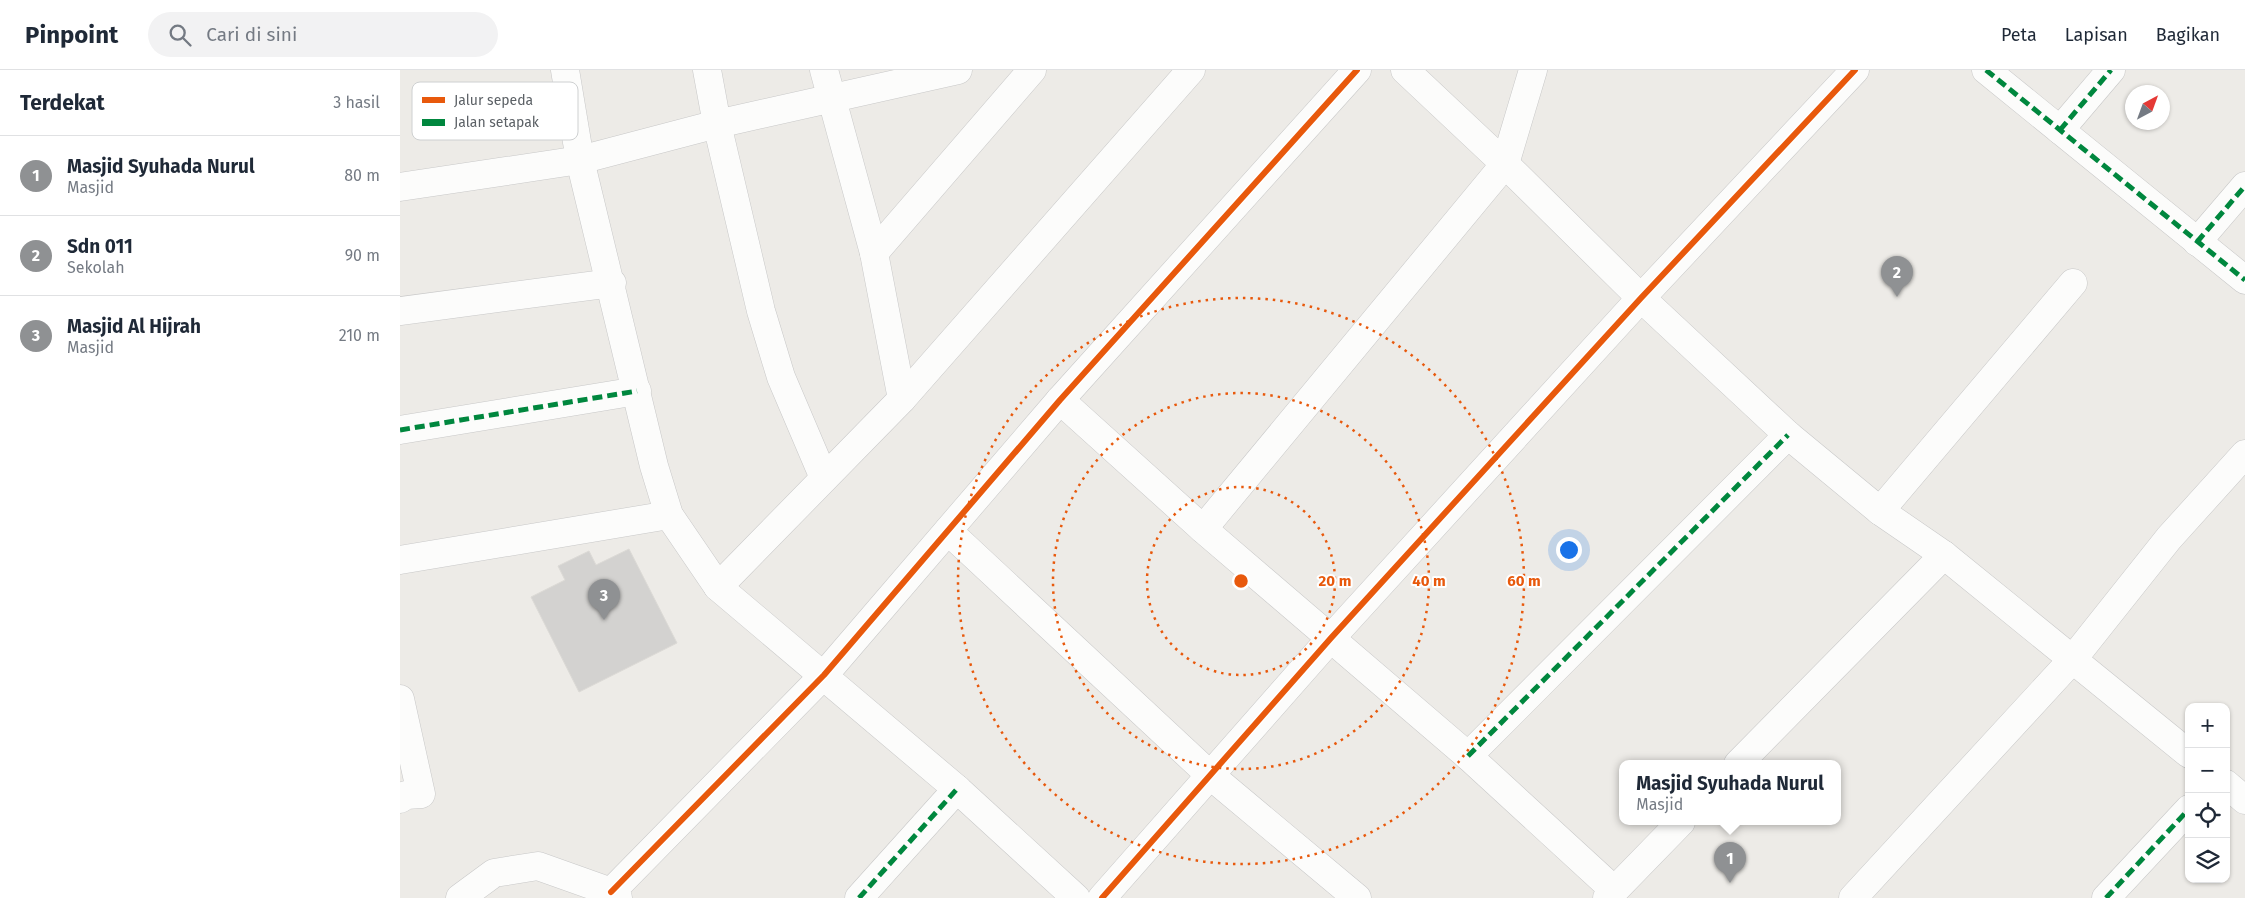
<!DOCTYPE html>
<html lang="id">
<meta charset="utf-8">
<style>
:root{--surface:#fff;--page:#f2f2f3;--text:#1f2937;--muted:#747a83;--line:#e0e1e3;--accent:#8f9193}
body{margin:0;font-family:"Fira Sans",sans-serif;background:var(--page);color:var(--text)}
.controls{position:absolute;right:15px;bottom:15px;display:grid;overflow:hidden;border-radius:10px;box-shadow:0 1px 4px #0004}
.controls button{width:45px;height:45px;display:grid;place-items:center;padding:0;border:0;border-bottom:1px solid var(--line);background:var(--surface);color:var(--text);font:25px sans-serif}
.compass{position:absolute;left:1725px;top:15px;width:45px;height:45px;border-radius:50%;background:var(--surface);box-shadow:0 1px 4px #0004;rotate:41deg}
.you{position:absolute;left:1168px;top:479px;width:18px;height:18px;margin:-12px;border:4px solid #fff;border-radius:50%;background:#1a73e8;box-shadow:0 0 0 8px #1a73e833}
.badge{display:grid;place-items:center;width:32px;height:32px;border-radius:50%;background:var(--accent);color:#fff;font-size:16px;font-weight:700}
.pin{position:absolute;translate:-50% -41px;filter:drop-shadow(0 1px 2px #0008)}
.pin::after{content:'';position:absolute;top:26px;width:18px;height:15px;background:inherit;clip-path:polygon(0 0,100% 0,50% 100%)}
.popup{position:absolute;left:1219px;top:690px;width:222px;height:65px;box-sizing:border-box;display:grid;place-content:center;border-radius:10px;background:var(--surface);filter:drop-shadow(0 1px 4px #0005);font-size:16px;white-space:nowrap;color:var(--muted)}
.popup b{font-size:19px;color:var(--text)}
.popup::after{content:'';position:absolute;left:50%;top:100%;margin-left:-10px;border:10px solid transparent;border-top-color:var(--surface)}
.list{margin:0;padding:0;list-style:none}
h2{display:flex;justify-content:space-between;align-items:center;height:65px;margin:0;padding:0 20px;font-size:21px}
h2 small{font-size:16px;font-weight:400;color:var(--muted)}
.list li{display:grid;grid-template-columns:32px 1fr auto;gap:15px;align-items:center;box-sizing:border-box;height:80px;padding:0 20px;border-top:1px solid var(--line)}
.list b{display:block;font-size:19px;white-space:nowrap}
.list p{margin:0;font-size:16px;white-space:nowrap;color:var(--muted)}
.list em{font-size:16px;font-style:normal;color:var(--muted)}
.icon{flex:none;width:28px;height:28px;fill:none;stroke:currentColor;stroke-width:2;stroke-linecap:round;stroke-linejoin:round}
.map{position:relative;flex:none;width:1845px;height:828px;overflow:hidden}
header{display:flex;align-items:center;gap:30px;box-sizing:border-box;height:70px;padding:0 25px;background:var(--surface);border-bottom:1px solid var(--line)}
header strong{font-size:24px}
nav{display:flex;gap:28px;margin-inline-start:auto;font-size:18px}
.search{width:350px;height:45px;background:var(--page);display:flex;align-items:center;gap:12px;box-sizing:border-box;padding:0 18px;border-radius:28px;color:var(--muted);font-size:19px}
main{display:flex}
aside{flex:1;background:var(--surface)}
.map>svg:first-child{display:block}
</style>
<header>
<strong>Pinpoint</strong>
<div class="search"><svg class="icon" aria-label="search" viewBox="0 0 24 24"><circle cx="10" cy="10" r="6"/><path d="M15 15l6 6"/></svg>Cari di sini</div>
<nav><a>Peta</a><a>Lapisan</a><a>Bagikan</a></nav>
</header>
<main>
<aside>
<h2>Terdekat<small>3 hasil</small></h2>
<ul class="list">
<li><span class="badge">1</span><div><b>Masjid Syuhada Nurul</b><p>Masjid</p></div><em>80 m</em></li>
<li><span class="badge">2</span><div><b>Sdn 011</b><p>Sekolah</p></div><em>90 m</em></li>
<li><span class="badge">3</span><div><b>Masjid Al Hijrah</b><p>Masjid</p></div><em>210 m</em></li>
</ul>
</aside>
<div class="map">
<svg width="1845" height="828" viewBox="0 0 1845 828">
<rect width="100%" height="100%" fill="#edebe7"/>
<polygon fill="#d3d2d0" stroke="#dcdad6" points="229,479 277,573 179,622 131,527 165,510 158,496 189,481 196,495"/>
<g fill="none" stroke-linecap="round" stroke-linejoin="round">
<defs>
<g id="minor">
<polyline points="165,0 180,90 254,396 269,445 318,517 557,719 676,828"/>
<polyline points="307,0 317,54 361,241 381,307 424,408"/>
<polyline points="424,0 474,183 502,329"/>
<polyline points="1005,0 1105,94 1241,228 1388,365 1480,441 1544,485 1789,684"/>
<polyline points="1586,0 1845,210"/>
<polyline points="1660,60 1711,0"/>
<polyline points="0,117 180,90 317,54 558,0"/>
<polyline points="1797,172 1845,116"/>
<polyline points="474,183 632,0"/>
<polyline points="0,241 212,213"/>
<polyline points="660,330 803,459 1068,686 1214,820"/>
<polyline points="0,360 237,321"/>
<polyline points="1480,441 1673,213"/>
<polyline points="803,459 1105,94 1133,0"/>
<polyline points="548,461 811,706 957,828"/>
<polyline points="0,490 269,445"/>
<polyline points="318,517 502,329 791,0"/>
<polyline points="0,629 21,724 6,725 0,729"/>
<polyline points="1068,686 1388,365"/>
<polyline points="1338,694 1544,485"/>
<polyline points="1826,714 1845,730"/>
<polyline points="211,822 424,605 660,330 957,0"/>
<polyline points="60,828 94,803 138,796 211,822 218,828"/>
<polyline points="459,828 557,719"/>
<polyline points="702,828 931,568 1241,228 1455,0"/>
<polyline points="1207,828 1281,752"/>
<polyline points="1453,828 1672,590 1769,468 1845,384"/>
<polyline points="1706,828 1789,739"/>
</g>
</defs>
<use href="#minor" stroke="#c8c8c8" stroke-width="29"/>
<use href="#minor" stroke="#fcfcfb" stroke-width="28"/>
<g stroke="#00873e" stroke-width="5" stroke-dasharray="10 5" stroke-linecap="butt">
<polyline points="1586,0 1845,210"/>
<polyline points="1660,60 1711,0"/>
<polyline points="1797,172 1845,116"/>
<polyline points="0,360 237,321"/>
<polyline points="1068,686 1388,365"/>
<polyline points="459,828 557,719"/>
<polyline points="1706,828 1789,739"/>
</g>
<defs>
<g id="cycleway">
<polyline points="211,822 424,605 660,330 957,0"/>
<polyline points="702,828 931,568 1241,228 1455,0"/>
</g>
</defs>
<use href="#cycleway" stroke="#fff" stroke-width="9"/>
<use href="#cycleway" stroke="#e8590c" stroke-width="6"/>
</g>
<g fill="none" stroke="#e8590c" stroke-width="2.5" stroke-dasharray="2.5 5">
<circle cx="841" cy="511" r="94"/>
<circle cx="841" cy="511" r="188"/>
<circle cx="841" cy="511" r="283"/>
</g>
<rect x="12" y="12" width="166" height="58" rx="8" fill="#fff" stroke="#ced0d1" stroke-width="1"/>
<rect x="22" y="27" width="23" height="6" fill="#e8590c"/>
<rect x="22" y="49" width="23" height="7" fill="#00873e"/>
<g font-size="14" fill="#5c6166">
<text x="54" y="35">Jalur sepeda</text>
<text x="54" y="57">Jalan setapak</text>
</g>
<circle cx="841" cy="511" r="8" fill="#e8590c" stroke="#fff" stroke-width="2.5"/>
<g font-size="15" text-anchor="middle" font-weight="bold" fill="#e8590c" stroke="#fff" stroke-width="4" stroke-linejoin="round" paint-order="stroke">
<text x="935" y="516">20 m</text>
<text x="1029" y="516">40 m</text>
<text x="1124" y="516">60 m</text>
</g>
</svg>
<div class="controls">
<button>+</button>
<button>−</button>
<button><svg class="icon" aria-label="locate" viewBox="0 0 24 24"><circle cx="12" cy="12" r="6"/><path d="M12 2v4M12 18v4M2 12h4M18 12h4"/></svg></button>
<button><svg class="icon" aria-label="layers" viewBox="0 0 24 24"><path d="M12 4l9 5-9 5-9-5zM3 14l9 5 9-5"/></svg></button>
</div>
<svg class="compass" viewBox="-18 -18 36 36"><path d="M0-13l5 13h-10z" fill="#e53935"/><path d="M0 13l5-13h-10z" fill="#747a83"/></svg>
<div class="you"></div>
<div class="pin badge" style="left:1330px;top:813px">1</div>
<div class="popup"><b>Masjid Syuhada Nurul</b>Masjid</div>
<div class="pin badge" style="left:1497px;top:227px">2</div>
<div class="pin badge" style="left:204px;top:550px">3</div>
</div>
</main>
